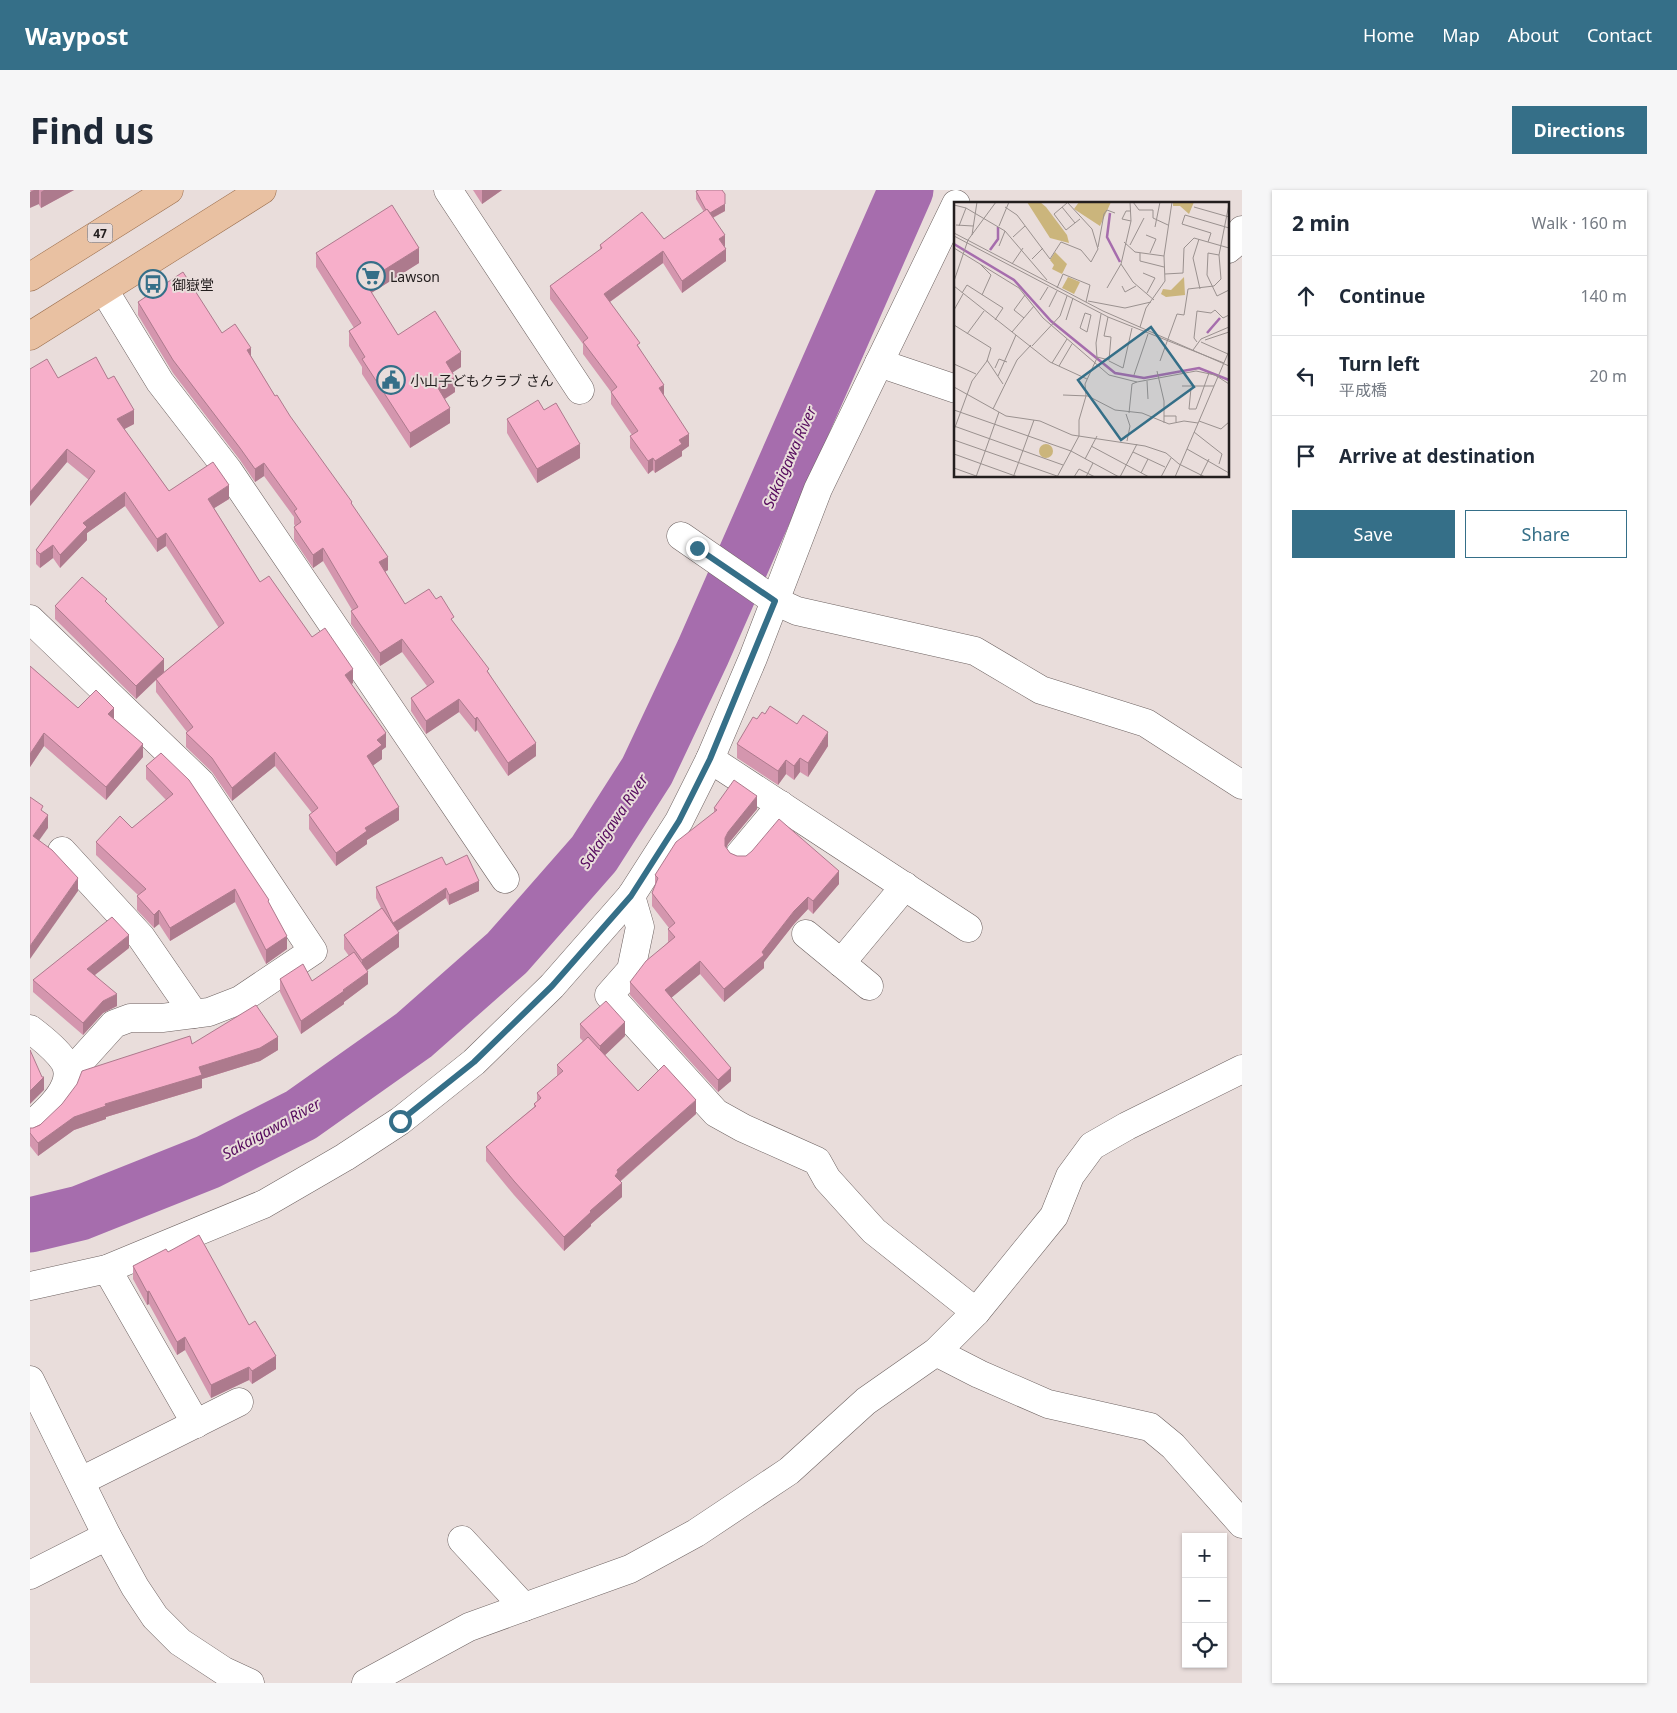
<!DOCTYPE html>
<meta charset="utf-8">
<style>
:root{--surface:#fff;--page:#f6f6f7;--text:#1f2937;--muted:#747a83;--line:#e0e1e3;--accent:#356f88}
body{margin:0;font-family:"Noto Sans","Noto Sans JP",sans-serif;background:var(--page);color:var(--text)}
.controls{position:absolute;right:15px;bottom:15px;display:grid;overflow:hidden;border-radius:0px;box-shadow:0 1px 4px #0004}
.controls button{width:45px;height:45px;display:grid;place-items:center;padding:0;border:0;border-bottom:1px solid var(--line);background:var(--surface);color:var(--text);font:25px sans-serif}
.stop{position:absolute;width:15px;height:15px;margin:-11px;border:4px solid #356f88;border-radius:50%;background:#fff}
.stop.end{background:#356f88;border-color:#fff;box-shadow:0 1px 5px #0008}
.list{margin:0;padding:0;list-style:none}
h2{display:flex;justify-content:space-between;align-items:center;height:65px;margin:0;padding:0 20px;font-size:21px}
h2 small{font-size:16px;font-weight:400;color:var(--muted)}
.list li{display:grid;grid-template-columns:32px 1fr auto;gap:15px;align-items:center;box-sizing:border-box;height:80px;padding:0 20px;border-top:1px solid var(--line)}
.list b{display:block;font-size:19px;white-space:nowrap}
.list p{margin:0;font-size:16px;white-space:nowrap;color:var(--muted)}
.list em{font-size:16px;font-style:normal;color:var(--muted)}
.actions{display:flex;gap:10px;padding:15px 20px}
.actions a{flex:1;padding:11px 0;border:1px solid var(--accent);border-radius:0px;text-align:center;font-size:18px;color:var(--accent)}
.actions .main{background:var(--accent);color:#fff}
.icon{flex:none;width:28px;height:28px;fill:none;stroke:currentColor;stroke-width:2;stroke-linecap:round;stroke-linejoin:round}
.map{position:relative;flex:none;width:1212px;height:1493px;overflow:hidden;border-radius:0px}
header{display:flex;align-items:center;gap:30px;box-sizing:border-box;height:70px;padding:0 25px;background:var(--accent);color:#fff}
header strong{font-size:24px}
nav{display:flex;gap:28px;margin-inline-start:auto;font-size:18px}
.intro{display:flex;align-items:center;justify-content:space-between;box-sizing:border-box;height:120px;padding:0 30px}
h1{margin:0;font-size:35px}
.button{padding:12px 22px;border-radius:0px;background:var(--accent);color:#fff;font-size:18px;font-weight:700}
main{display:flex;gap:30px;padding:0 30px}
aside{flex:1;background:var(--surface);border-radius:0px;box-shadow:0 1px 4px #0004}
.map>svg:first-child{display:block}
</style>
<header>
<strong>Waypost</strong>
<nav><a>Home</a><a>Map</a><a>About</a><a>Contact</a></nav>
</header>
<div class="intro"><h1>Find us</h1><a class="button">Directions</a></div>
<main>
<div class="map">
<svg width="1212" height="1493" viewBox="0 0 1212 1493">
<rect width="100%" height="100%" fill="#e9dddb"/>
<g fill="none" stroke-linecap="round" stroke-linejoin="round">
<polyline stroke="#a66dad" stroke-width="55" points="0,1035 50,1023 178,972 271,925 384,845 477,763 564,664 617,581 673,462 876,0"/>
<defs>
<g id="minor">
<polyline points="418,0 550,200"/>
<polyline points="1198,59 1204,54 1212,40"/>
<polyline points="74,100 130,192 198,280 475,689"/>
<polyline points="849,173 926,199"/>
<polyline points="651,346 745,411 767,421 945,461 1011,500 1116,533 1212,595"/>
<polyline points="0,429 171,593 283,761 210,810 179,822 132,828 100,828 84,834 38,885"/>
<polyline points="680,569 938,738"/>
<polyline points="32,661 111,747 164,824"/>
<polyline points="710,664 751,615"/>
<polyline points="601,706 610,737 601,780 579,805 686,923 713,938 787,971 797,989 844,1041 946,1122"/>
<polyline points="776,744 839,796"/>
<polyline points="811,773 875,696"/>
<path d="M0 839C12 848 26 859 34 871 49 895 15 923 0 936"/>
<polyline points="77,1079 166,1234"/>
<polyline points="0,1096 77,1079 234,1014 315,967 370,931 444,872 522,796 601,706 649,631 680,569 723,468 788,299 926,14"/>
<polyline points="906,1162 949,1184 1018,1214 1120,1237 1143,1256 1212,1334"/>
<polyline points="0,1190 77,1346 105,1397 125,1427 150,1452 194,1481 220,1493"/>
<polyline points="51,1291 209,1212"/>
<polyline points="432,1350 494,1417"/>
<polyline points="0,1385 77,1346"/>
<polyline points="336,1493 439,1437 600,1379 666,1343 759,1281 836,1211 906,1162 946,1122 1024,1026 1040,986 1062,956 1097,936 1212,879"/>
</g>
<g id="major">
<polyline points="0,87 139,0"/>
<polyline points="0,146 232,0"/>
</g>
</defs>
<use href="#minor" stroke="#6e6362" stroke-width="29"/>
<use href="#major" stroke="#9a6d4c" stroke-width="29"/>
<use href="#minor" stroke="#fff" stroke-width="28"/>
<use href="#major" stroke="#e9c1a2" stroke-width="28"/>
</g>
<g fill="#d496ae">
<polygon points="0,0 44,0 11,18"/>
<polygon points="443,0 472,0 452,14"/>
<polygon points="666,1 695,21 683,28 695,58 696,71 652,103 633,73 580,112 610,159 659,256 652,261 652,266 625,283 623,280 618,284 600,258 600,246 602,245 581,214 581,202 553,164 553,154 520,109 520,96 570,60 570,55 634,49 674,22 666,9"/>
<polygon points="286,63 389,73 341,103 368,145 431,177 422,182 425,202 415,209 420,233 380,258 332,184 332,177 319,156 319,141 324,138 286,77"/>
<polygon points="108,112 192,143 221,166 245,206 322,314 358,380 355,382 375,414 406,409 424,433 459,483 506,566 478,586 447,540 445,542 429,522 396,544 381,521 381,508 397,496 372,462 350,476 321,434 321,421 322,420 293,371 283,378 264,350 264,337 265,336 264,334 264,327 234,286 225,292 210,270 143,183 108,125"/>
<polygon points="0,179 28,188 104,234 94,239 139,301 199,309 184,318 230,392 323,493 321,494 356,557 352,560 352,569 343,575 369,630 337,650 337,654 306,676 279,639 279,625 282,623 245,576 202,611 182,582 156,557 156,543 157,542 126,502 126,490 106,509 25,429 25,416 77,413 134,482 189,438 136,356 127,362 95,316 57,343 57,350 30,378 23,368 10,378 6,374 6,360 59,290 37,272 0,316"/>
<polygon points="514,220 550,268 507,293 477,243 477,229"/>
<polygon points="0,476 48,518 84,529 113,567 76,610 14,556 0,577"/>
<polygon points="707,554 798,556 778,587 770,582 764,590 756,584 748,595 707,568"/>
<polygon points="131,563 239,713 257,759 236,774 205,712 140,751 129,734 124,738 107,720 107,706 108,705 66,665 66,652 102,638 136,610 116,589 116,576"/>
<polygon points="684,618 727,619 698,654 696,658 700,663 707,666 809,694 783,724 778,719 764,734 734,772 734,778 694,812 670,784 641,808 701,891 688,902 600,805 600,792 638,752 638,739 639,738 622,716 622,703 625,696 625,685 684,623"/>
<polygon points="416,675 449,701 419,715 416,708 368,741 369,757 337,780 338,794 314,812 314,814 271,844 250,802 250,789 282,791 319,766 314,759 314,745 351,718 346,708 346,697"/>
<polygon points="99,758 65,785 87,816 73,823 53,845 3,802 3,790"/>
<polygon points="550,834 595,846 575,865 608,901 666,924 590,992 592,1007 561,1034 561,1036 534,1061 484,1005 456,971 456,957 504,917 504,914 507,911 507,903 527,886 527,875 553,851 550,848"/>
<polygon points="162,854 248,860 230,871 172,889 172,898 76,927 76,929 44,940 8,966 0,956 0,938 3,938"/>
<polygon points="138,1062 219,1135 246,1179 222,1194 219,1190 181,1208 155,1160 147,1165 119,1114 117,1115 103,1089 103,1076"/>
</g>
<g fill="#ad7a8d">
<polygon points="4,0 9,0 9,14 0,18 0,2"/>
<polygon points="14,0 44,0 11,18 11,2"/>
<polygon points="452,0 472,0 452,14"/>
<polygon points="695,14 695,21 678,30 678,23"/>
<polygon points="695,45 695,57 689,49"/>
<polygon points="389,58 389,73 335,107 335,92"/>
<polygon points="696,59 696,71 652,103 652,91"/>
<polygon points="633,61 633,73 574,116 574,104"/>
<polygon points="221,158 221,170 217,160"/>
<polygon points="431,162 431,177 416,187 416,172"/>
<polygon points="425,187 425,202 408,213 408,198"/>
<polygon points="634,195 634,207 629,198"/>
<polygon points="420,218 420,233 380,258 380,243"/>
<polygon points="104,220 104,234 87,243 87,229"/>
<polygon points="659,244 659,256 652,261 652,266 625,283 625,271 649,250"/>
<polygon points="550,254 550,268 507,293 507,279"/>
<polygon points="37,259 37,272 0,316 0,302"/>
<polygon points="623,268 623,280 618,284 618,271"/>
<polygon points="234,273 234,286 225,292 225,279"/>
<polygon points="199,295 199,309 178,322 178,309"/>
<polygon points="95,302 95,316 57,343 57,350 30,378 30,365 53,333"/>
<polygon points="136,343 136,356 127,362 127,349"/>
<polygon points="23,355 23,368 10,378 10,364"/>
<polygon points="293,358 293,371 283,378 283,365"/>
<polygon points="358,367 358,380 349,385 349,372"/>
<polygon points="372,449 372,462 350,476 350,463"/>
<polygon points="134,469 134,482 106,509 106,496"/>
<polygon points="323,479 323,493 315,498 315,485"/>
<polygon points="429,509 429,522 396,544 396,531"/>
<polygon points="84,518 84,531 78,524"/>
<polygon points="447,527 447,540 445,542 445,529"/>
<polygon points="798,542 798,556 778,587 778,573"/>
<polygon points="14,543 14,556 0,577 0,564"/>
<polygon points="356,543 356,557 352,560 352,569 337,580 337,566 347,550"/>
<polygon points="506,553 506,566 478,586 478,573"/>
<polygon points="113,554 113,567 76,610 76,597"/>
<polygon points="245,562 245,576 202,611 202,598"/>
<polygon points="770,568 770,582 764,590 764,576"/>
<polygon points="756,570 756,584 748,595 748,581"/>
<polygon points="727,606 727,619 698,654 695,661 695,648 698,642"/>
<polygon points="369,617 369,630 337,650 337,654 306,676 306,663 335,638"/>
<polygon points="18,625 18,638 3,659 3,646"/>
<polygon points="809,681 809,694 783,724 783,711"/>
<polygon points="48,688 48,701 0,769 0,756"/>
<polygon points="449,691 449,701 419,715 419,705"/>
<polygon points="416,698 416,708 363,744 363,733"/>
<polygon points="205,699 205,712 140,751 140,738"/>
<polygon points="778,707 778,719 764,734 734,772 734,778 694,812 694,799 732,762 764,721"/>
<polygon points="129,720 129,734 124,738 124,725"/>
<polygon points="369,743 369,757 332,784 332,770"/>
<polygon points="99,745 99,758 57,791 57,779"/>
<polygon points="257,746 257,759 236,774 236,760"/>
<polygon points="670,771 670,784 635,813 635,800"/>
<polygon points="338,782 338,794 314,812 314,814 271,844 271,831"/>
<polygon points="87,804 87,816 73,823 53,845 53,833 73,811"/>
<polygon points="595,832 595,846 570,870 570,856"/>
<polygon points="248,847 248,860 230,871 172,889 172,898 76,927 76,929 44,940 8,966 8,953 44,927 169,877"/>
<polygon points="701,878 701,891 688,902 688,890"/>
<polygon points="14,887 14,900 0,914 0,901"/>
<polygon points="666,910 666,924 588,993 592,993 592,1007 561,1034 561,1036 534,1061 534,1047 560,1021 585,986 587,980"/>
<polygon points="119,1101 119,1114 117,1115 117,1102"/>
<polygon points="155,1147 155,1160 147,1165 147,1152"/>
<polygon points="246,1166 246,1179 222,1194 222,1181"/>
<polygon points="219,1177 219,1190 181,1208 181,1195"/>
</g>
<g fill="#f7afca" stroke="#ad7a8d">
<polygon points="669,0 692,0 695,4 695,14 680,23 677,19 676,20 666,1"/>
<polygon points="362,15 389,58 335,92 368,145 405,121 431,162 416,172 425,187 408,198 420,218 380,243 332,169 335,167 319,141 331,133 286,63"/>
<polygon points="677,19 695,45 689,49 696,59 652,91 633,61 574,104 610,153 607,155 634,195 629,198 659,244 649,250 652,254 625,271 623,268 618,271 600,246 608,241 581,202 587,197 553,152 558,148 520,96 572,58 570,55 612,22 634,49"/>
<polygon points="153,82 192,143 205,134 221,158 217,160 245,206 247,205 260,226 322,312 321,313 358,367 349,372 375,414 399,399 406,409 411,406 424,427 421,429 459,479 457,481 506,553 478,573 447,527 445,529 429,509 396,531 381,508 404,492 372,449 350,463 321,421 328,417 293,358 283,365 264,337 271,332 264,321 267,319 234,273 225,279 210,258 143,170 108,112"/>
<polygon points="66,167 78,189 84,186 104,220 87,229 139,301 183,272 199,295 178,309 230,392 239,386 282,447 295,438 323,479 315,485 356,543 347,550 352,555 337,566 369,617 335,638 337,641 306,663 279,625 288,618 245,562 202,598 182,568 156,543 163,537 126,489 194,433 136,343 127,349 95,302 53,333 57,337 30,365 23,355 10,364 6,360 65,281 37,259 0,302 0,179 17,169 28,188"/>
<polygon points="508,210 514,220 526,213 550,254 507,279 477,229"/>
<polygon points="52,387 77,409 75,411 134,469 106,496 25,416"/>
<polygon points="0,476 48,518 66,500 84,518 78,524 113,554 76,597 14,543 0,564"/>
<polygon points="740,516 767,534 773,525 798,542 778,573 770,568 764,576 756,570 748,581 707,554 723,527 727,529 732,522 735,524"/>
<polygon points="131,563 159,590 239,710 238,711 257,746 236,760 205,699 140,738 129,720 124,725 107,706 116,699 66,652 90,626 102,638 143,604 116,576"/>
<polygon points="704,590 727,606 698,642 695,648 695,656 700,663 707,666 716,666 722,661 749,629 809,681 783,711 778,707 764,721 732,762 734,765 694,799 670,771 635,800 701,878 688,890 600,792 616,771 645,747 638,739 645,733 622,703 628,688 625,685 646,652 687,620 684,618"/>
<polygon points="0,607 13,616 11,620 18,625 3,646 22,660 48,688 0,756"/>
<polygon points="437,665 449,691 419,705 416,698 363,733 346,697 412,667 416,675"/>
<polygon points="352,718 369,743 332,770 314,745"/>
<polygon points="82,727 99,745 57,779 87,804 73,811 53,833 3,790"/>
<polygon points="324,762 338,782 313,800 314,801 271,831 250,789 273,774 282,791"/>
<polygon points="576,811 595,832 570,856 550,834"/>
<polygon points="226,815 248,847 230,858 169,877 172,885 75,914 76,916 44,927 8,953 0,943 0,938 3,938 10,935 32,914 47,894 52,881 160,846 162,854"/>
<polygon points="558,847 608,901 634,875 666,910 587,980 588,982 585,986 592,993 560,1021 561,1022 534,1047 484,991 456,957 506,916 504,914 511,908 507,903 533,881 527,875"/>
<polygon points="0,860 12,887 14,887 0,901"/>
<polygon points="169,1045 219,1135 225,1131 246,1166 222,1181 219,1177 181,1195 155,1147 147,1152 119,1101 117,1102 103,1076 136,1059 138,1062"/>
</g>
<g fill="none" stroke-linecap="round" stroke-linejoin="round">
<polyline stroke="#356f88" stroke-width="6" points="370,931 444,872 522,796 601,706 649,631 680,569 745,411 667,358"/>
</g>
<defs>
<symbol id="supermarket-ring" viewBox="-11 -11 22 22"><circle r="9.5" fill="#e9dddb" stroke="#356f88" stroke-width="1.5"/><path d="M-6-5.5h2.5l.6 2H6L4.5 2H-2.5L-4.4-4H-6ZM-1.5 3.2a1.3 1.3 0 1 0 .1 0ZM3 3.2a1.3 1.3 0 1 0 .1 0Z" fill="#356f88"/></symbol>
<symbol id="bus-ring" viewBox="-11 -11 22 22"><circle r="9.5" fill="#e9dddb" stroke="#356f88" stroke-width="1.5"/><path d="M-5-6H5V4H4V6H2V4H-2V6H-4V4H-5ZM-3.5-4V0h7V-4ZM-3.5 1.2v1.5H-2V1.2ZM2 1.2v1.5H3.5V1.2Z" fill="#356f88"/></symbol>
<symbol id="civic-ring" viewBox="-11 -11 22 22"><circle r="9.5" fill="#e9dddb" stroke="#356f88" stroke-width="1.5"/><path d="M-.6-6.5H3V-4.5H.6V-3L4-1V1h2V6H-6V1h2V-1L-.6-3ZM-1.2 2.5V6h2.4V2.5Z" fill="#356f88"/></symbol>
</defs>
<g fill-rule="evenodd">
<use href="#supermarket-ring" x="325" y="70" width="32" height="32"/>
<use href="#bus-ring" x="107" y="78" width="32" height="32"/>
<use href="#civic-ring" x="345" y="174" width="32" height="32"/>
</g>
<g text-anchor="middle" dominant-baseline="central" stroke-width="4" stroke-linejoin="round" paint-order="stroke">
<rect fill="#e9dddb" stroke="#5e5757" stroke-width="1" x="57.5" y="33.5" width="25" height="19" rx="4"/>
<g font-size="12" font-weight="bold" fill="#231e1e">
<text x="70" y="43">47</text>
</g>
<g font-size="14" fill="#231e1e" stroke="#e9dddb" text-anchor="start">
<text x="360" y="86">Lawson</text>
<text x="142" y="94">御嶽堂</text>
<text x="380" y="190">小山子どもクラブ さん</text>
</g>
<g font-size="15" font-style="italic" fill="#550a5d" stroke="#e9dddb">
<text transform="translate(759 267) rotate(-66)">Sakaigawa River</text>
<text transform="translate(583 631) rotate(-56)">Sakaigawa River</text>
<text transform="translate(241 938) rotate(-29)">Sakaigawa River</text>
</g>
</g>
<g transform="translate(924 12)">
<rect width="275" height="275" fill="#e9dddb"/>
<path d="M85 249a7 7 0 1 1 14 0a7 7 0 1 1-14 0Z" fill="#cbb57c"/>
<path d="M73 0H86L92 5 113 33 115 41 96 36ZM219 0H240L235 12 226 4H219ZM230 75 231 93 212 95 207 92 209 87 217 88Z" fill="#cbb57c"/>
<path d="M125 0H157L146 24 120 7ZM101 50 113 62 108 72 98 67 100 63 96 58Z" fill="#cbb57c"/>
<path d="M114 75 126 80 120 92 108 86Z" fill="#cbb57c"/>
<path fill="none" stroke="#a66dad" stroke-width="2.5" d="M156 11 153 35 166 60M0 42 60 78 97 119 161 171 190 176 245 166 275 178M36 48 44 37V25M253 131 266 116"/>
<path fill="none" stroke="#9a918f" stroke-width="1" d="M179 0 185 8H199V16L214 23M113 1 100 12 112 28 126 17M0 3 12 6 51 29 93 78M51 5 63 13 96 57 107 40 127 48 137 60 144 47 138 27 113 0M108 5 121 21M240 5 275 15M177 9H172L168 17 177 19M2 23 19 24M5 24 12 6M45 24 55 0M201 25 206 0M0 31 149 109 275 164M18 33 23 0M192 33 202 37 196 51M0 34 154 115 270 161M59 35 71 24M245 37 239 56 246 87M170 40 181 50 210 54M254 40 257 31 228 22 231 13 275 26M176 43 190 16M45 44 51 29M144 45 150 12 153 8 161 11M0 46 65 86 89 116 155 173 183 180 242 169 261 173 275 182M186 51V59L210 65M265 53 254 51 253 73 263 94 275 88M78 57 89 46M26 62 37 73 28 93M58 62 69 46M167 62 179 80 200 98M189 71 201 76 193 91M211 72 229 71 230 46 240 36 275 46M0 79 14 38 42 0M0 84 96 160 133 177M168 84 171 90 182 84M103 86 109 72 136 83 132 100M153 86 167 62 177 19 176 0M8 91 13 83 49 106 41 118M86 98 94 85M134 99 171 106 197 100M95 105 103 89M0 108 9 92M131 111 137 113 133 130 126 126ZM70 116 60 108 71 93M112 118 119 96M0 123 37 146 33 159 18 179 0 228M186 125 192 106 211 79 210 54 218 0M58 130 80 104M13 132 30 109M251 138 275 130M243 140 240 136 243 109 257 111 261 108 269 116 275 113M247 140 274 152M78 144 106 114 113 94M239 148 247 137 275 125M143 155 155 158 157 135 150 134 154 115M33 158 49 182M155 159 169 166 178 126M206 159 223 112 230 113 234 87 260 84 267 77 265 53 275 2M98 161 113 137M0 162 22 172M105 164 118 142M41 166 45 157 53 160M203 169 210 199V221M180 173 194 132M44 174 62 133M193 179 194 197M228 184H260M0 185 52 214 86 219 118 233 191 244 212 251 225 262 251 275M237 186 235 207H242L255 171M109 193 134 194 161 208 188 211 215 222 230 219 244 221M39 207 63 158 77 143M0 208 117 249 125 234V218L132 194 131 182 143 156 142 141 147 112M175 211 178 182 183 180M172 212 176 224 173 239M210 214H222V220M245 219 267 227 275 220M0 224 109 263M240 230 268 252 265 262M0 238 103 274M137 244 195 275M233 247 275 271M179 250 211 265M0 252 64 275M131 257 143 234M0 266 25 275M187 271 194 257M60 273 80 218M22 275 45 210M103 275 117 249 165 275M120 275 125 267 141 275M132 275 139 261M166 275 183 242M207 275 217 256M221 275 275 149M246 275 255 257"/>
<path fill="#356f88" fill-opacity="0.15" stroke="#356f88" stroke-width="2.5" d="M197 125 240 185 167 238 124 178Z"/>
<rect width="275" height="275" fill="none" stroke="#231e1e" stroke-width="2.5"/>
</g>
</svg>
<div class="controls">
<button>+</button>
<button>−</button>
<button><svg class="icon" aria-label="locate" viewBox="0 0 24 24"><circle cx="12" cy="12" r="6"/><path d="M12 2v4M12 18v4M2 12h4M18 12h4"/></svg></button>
</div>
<div class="stop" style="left:370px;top:931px"></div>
<div class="stop end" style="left:667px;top:358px"></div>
</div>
<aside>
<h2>2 min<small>Walk · 160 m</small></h2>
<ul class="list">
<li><svg class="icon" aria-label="ahead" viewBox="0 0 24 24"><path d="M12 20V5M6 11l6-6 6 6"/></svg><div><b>Continue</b></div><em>140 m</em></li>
<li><svg class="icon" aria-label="left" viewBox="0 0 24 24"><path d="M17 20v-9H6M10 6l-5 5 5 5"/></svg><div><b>Turn left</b><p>平成橋</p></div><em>20 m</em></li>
<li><svg class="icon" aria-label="arrive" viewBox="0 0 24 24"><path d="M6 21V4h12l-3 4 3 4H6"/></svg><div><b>Arrive at destination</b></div></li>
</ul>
<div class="actions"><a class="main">Save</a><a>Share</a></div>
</aside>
</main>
